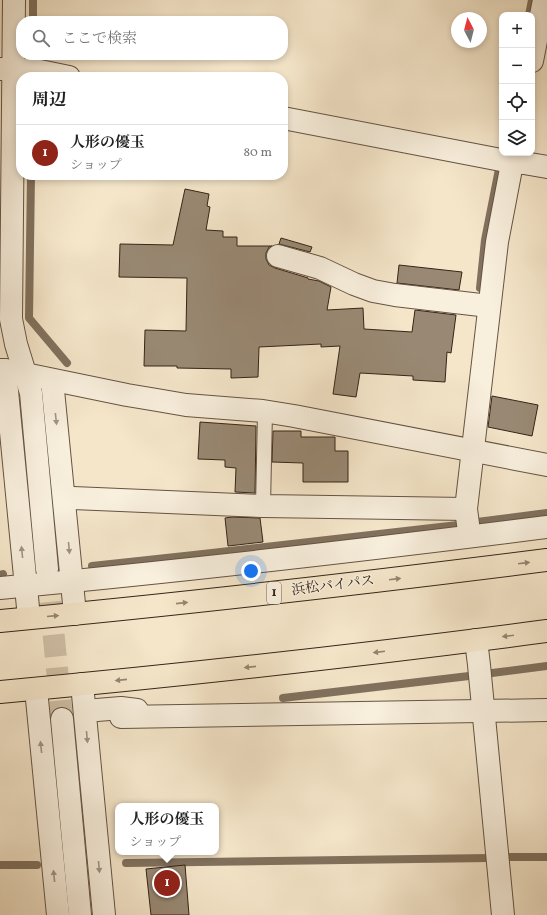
<!DOCTYPE html>
<html lang="ja">
<meta charset="utf-8">
<style>
:root{--surface:#fff;--page:#f6f6f6;--text:#222;--muted:#767676;--line:#e0e0e0;--accent:#8f2418}
body{margin:0;font-family:Vollkorn,"Noto Serif JP",serif;background:var(--page);color:var(--text)}
.controls{position:absolute;right:12px;top:12px;display:grid;overflow:hidden;border-radius:8px;box-shadow:0 2px 6px #0003}
.controls button{width:36px;height:36px;display:grid;place-items:center;padding:0;border:0;border-bottom:1px solid var(--line);background:var(--surface);color:var(--text);font:20px sans-serif}
.compass{position:absolute;left:451px;top:12px;width:36px;height:36px;border-radius:50%;background:var(--surface);box-shadow:0 2px 6px #0003;rotate:353deg}
.you{position:absolute;left:251px;top:571px;width:14px;height:14px;margin:-10px;border:3px solid #fff;border-radius:50%;background:#1a73e8;box-shadow:0 0 0 6px #1a73e833}
.badge{display:grid;place-items:center;width:26px;height:26px;border-radius:50%;background:var(--accent);color:#fff;font-size:13px;font-weight:700}
.pin{position:absolute;translate:-50% -50%;border:2px solid #fff;box-shadow:0 1px 4px #0006}
.popup{position:absolute;left:115px;top:803px;width:104px;height:52px;box-sizing:border-box;display:grid;place-content:center;border-radius:8px;background:var(--surface);filter:drop-shadow(0 1px 3px #0005);font-size:13px;white-space:nowrap;color:var(--muted)}
.popup b{font-size:15px;color:var(--text)}
.popup::after{content:'';position:absolute;left:50%;top:100%;margin-left:-8px;border:8px solid transparent;border-top-color:var(--surface)}
.list{margin:0;padding:0;list-style:none}
h2{display:flex;justify-content:space-between;align-items:center;height:52px;margin:0;padding:0 16px;font-size:17px}
h2 small{font-size:13px;font-weight:400;color:var(--muted)}
.list li{display:grid;grid-template-columns:26px 1fr auto;gap:12px;align-items:center;box-sizing:border-box;height:56px;padding:0 16px;border-top:1px solid var(--line)}
.list b{display:block;font-size:15px;white-space:nowrap}
.list p{margin:0;font-size:13px;white-space:nowrap;color:var(--muted)}
.list em{font-size:13px;font-style:normal;color:var(--muted)}
.icon{flex:none;width:22px;height:22px;fill:none;stroke:currentColor;stroke-width:2;stroke-linecap:round;stroke-linejoin:round}
.map{position:relative;flex:none;width:547px;height:915px;overflow:hidden}
.search{position:absolute;background:var(--surface);box-shadow:0 2px 6px #0003;left:16px;top:16px;width:272px;height:44px;display:flex;align-items:center;gap:10px;box-sizing:border-box;padding:0 14px;border-radius:16px;color:var(--muted);font-size:15px}
.panel{position:absolute;background:var(--surface);box-shadow:0 2px 6px #0003;left:16px;top:72px;width:272px;height:108px;border-radius:16px}
.map>svg:first-child{display:block}
</style>
<div class="map">
<svg width="547" height="915" viewBox="0 0 547 915">
<rect width="100%" height="100%" fill="#f5e6ca"/>
<filter id="stains"><feTurbulence type="fractalNoise" baseFrequency=".005" numOctaves="4"/><feColorMatrix values="0 0 0 0 .2 0 0 0 0 .09 0 0 0 0 .02 0 0 0 .5 -.17"/></filter>
<radialGradient id="worn" r=".72"><stop offset=".6" stop-color="#630" stop-opacity="0"/><stop offset="1" stop-color="#630" stop-opacity=".3"/></radialGradient>
<g fill="none" stroke-linecap="round" stroke-linejoin="round">
<g stroke="#81715e" stroke-width="8">
<polyline points="529,15 532,0"/>
<polyline points="33,21 33,0"/>
<polyline points="33,62 33,55"/>
<polyline points="31,175 29,318 67,363"/>
<polyline points="480,288 485,240 499,169"/>
<polyline points="477,522 547,513"/>
<polyline points="92,566 194,555 458,525"/>
<polyline points="0,575 3,574"/>
<polyline points="492,673 547,666"/>
<polyline points="283,698 469,676"/>
<polyline points="508,857 547,857"/>
<polyline points="126,863 490,858"/>
<polyline points="0,865 37,865"/>
</g>
</g>
<g fill="#998974" stroke="#352417">
<polygon points="185,189 209,194 207,206 210,207 206,230 223,231 223,237 237,237 237,246 272,246 269,247 266,253 266,259 269,265 275,268 308,278 308,279 319,281 331,287 327,310 363,308 364,329 412,332 415,310 456,315 451,353 447,352 445,382 413,380 413,376 360,373 356,397 333,394 340,346 321,347 321,344 259,347 258,377 231,378 231,369 177,368 177,366 144,366 145,330 186,331 187,278 119,277 120,244 173,245"/>
<polygon points="281,238 312,247 310,252 279,244"/>
<polygon points="399,265 462,272 459,290 397,283"/>
<polygon points="492,396 538,405 532,436 488,427"/>
<polygon points="200,422 256,426 255,493 235,492 236,468 225,467 225,460 198,459"/>
<polygon points="273,431 301,431 301,437 335,437 335,451 348,451 348,482 303,482 303,463 272,462"/>
<polygon points="232,517 260,518 263,542 228,546 225,518"/>
<polygon points="185,865 189,915 151,915 146,869"/>
</g>
<g fill="none" stroke-linecap="round" stroke-linejoin="round">
<polyline stroke="#cfbfa6" stroke-width="22" stroke-dasharray="22 11" stroke-linecap="butt" points="47,569 62,719"/>
<defs>
<polyline id="service" points="263,506 265,412"/>
<g id="minor">
<polyline points="532,61 544,0"/>
<polyline points="0,69 35,70 69,77"/>
<polyline points="283,118 501,160 524,163 547,167"/>
<polyline points="278,256 320,268 354,284 373,291 395,295 489,306"/>
<polyline points="5,370 29,618"/>
<polyline points="25,374 127,395 157,400 186,405 263,411 294,416 547,465"/>
<polyline points="52,380 75,614"/>
<polyline points="64,499 73,498 263,506 466,509"/>
<polyline points="468,524 466,509 497,242 514,153"/>
<path d="M0 588C183 571 365 550 547 527"/>
<polyline points="476,640 479,665 503,915"/>
<polyline points="82,684 104,915"/>
<polyline points="36,689 58,915"/>
<polyline points="85,711 121,708 137,710"/>
<polyline points="121,717 547,710"/>
</g>
<g id="tertiary">
<polyline points="14,0 11,319 16,344 31,393 47,569"/>
<polyline points="0,370 5,370 25,374"/>
<polyline points="62,719 80,915"/>
</g>
<g id="trunk">
<path d="M0 621C183 604 365 583 547 560"/>
<path d="M0 692C183 675 365 655 547 631"/>
</g>
</defs>
<use href="#service" stroke="#655444" stroke-width="16"/>
<use href="#minor" stroke="#655444" stroke-width="24"/>
<use href="#tertiary" stroke="#655444" stroke-width="24"/>
<use href="#trunk" stroke="#352417" stroke-width="24"/>
<use href="#service" stroke="#f8efdd" stroke-width="14"/>
<use href="#minor" stroke="#f8efdd" stroke-width="22"/>
<use href="#tertiary" stroke="#f8efdd" stroke-width="22"/>
<use href="#trunk" stroke="#f5e6ca" stroke-width="22"/>
</g>
<defs><path id="oneway-solid" d="M-6-.8H1V-3.2L6.5 0L1 3.2V.8H-6Z"/></defs>
<g fill="#a09484">
<use href="#oneway-solid" transform="translate(56 419) rotate(84)"/>
<use href="#oneway-solid" transform="translate(69 548) rotate(85)"/>
<use href="#oneway-solid" transform="translate(22 552) rotate(-96)"/>
<use href="#oneway-solid" transform="translate(87 737) rotate(85)"/>
<use href="#oneway-solid" transform="translate(41 747) rotate(-96)"/>
<use href="#oneway-solid" transform="translate(99 867) rotate(85)"/>
<use href="#oneway-solid" transform="translate(54 876) rotate(-96)"/>
</g>
<g fill="#958570">
<use href="#oneway-solid" transform="translate(524 563) rotate(-7)"/>
<use href="#oneway-solid" transform="translate(395 579) rotate(-7)"/>
<use href="#oneway-solid" transform="translate(182 603) rotate(-6)"/>
<use href="#oneway-solid" transform="translate(53 616) rotate(-5)"/>
<use href="#oneway-solid" transform="translate(508 636) rotate(173)"/>
<use href="#oneway-solid" transform="translate(379 652) rotate(173)"/>
<use href="#oneway-solid" transform="translate(250 667) rotate(174)"/>
<use href="#oneway-solid" transform="translate(121 680) rotate(174)"/>
</g>
<g text-anchor="middle" dominant-baseline="central" stroke-width="3" stroke-linejoin="round" paint-order="stroke">
<rect fill="#f8efdd" stroke="#706152" stroke-width="1" x="267" y="582" width="14" height="22" rx="3"/>
<g font-size="13" font-weight="bold" fill="#352417">
<text x="274" y="593">1</text>
</g>
<g font-size="14" fill="#352417" stroke="#f8efdd">
<text transform="translate(333 586) rotate(-7)">浜松バイパス</text>
</g>
</g>
<rect width="100%" height="100%" filter="url(#stains)"/>
<rect width="100%" height="100%" fill="url(#worn)"/>
</svg>
<div class="controls">
<button>+</button>
<button>−</button>
<button><svg class="icon" aria-label="locate" viewBox="0 0 24 24"><circle cx="12" cy="12" r="6"/><path d="M12 2v4M12 18v4M2 12h4M18 12h4"/></svg></button>
<button><svg class="icon" aria-label="layers" viewBox="0 0 24 24"><path d="M12 4l9 5-9 5-9-5zM3 14l9 5 9-5"/></svg></button>
</div>
<svg class="compass" viewBox="-18 -18 36 36"><path d="M0-13l5 13h-10z" fill="#e53935"/><path d="M0 13l5-13h-10z" fill="#767676"/></svg>
<div class="you"></div>
<div class="pin badge" style="left:167px;top:883px">1</div>
<div class="popup"><b>人形の優玉</b>ショップ</div>
<div class="search"><svg class="icon" aria-label="search" viewBox="0 0 24 24"><circle cx="10" cy="10" r="6"/><path d="M15 15l6 6"/></svg>ここで検索</div>
<section class="panel">
<h2>周辺<small></small></h2>
<ul class="list">
<li><span class="badge">1</span><div><b>人形の優玉</b><p>ショップ</p></div><em>80 m</em></li>
</ul>
</section>
</div>
